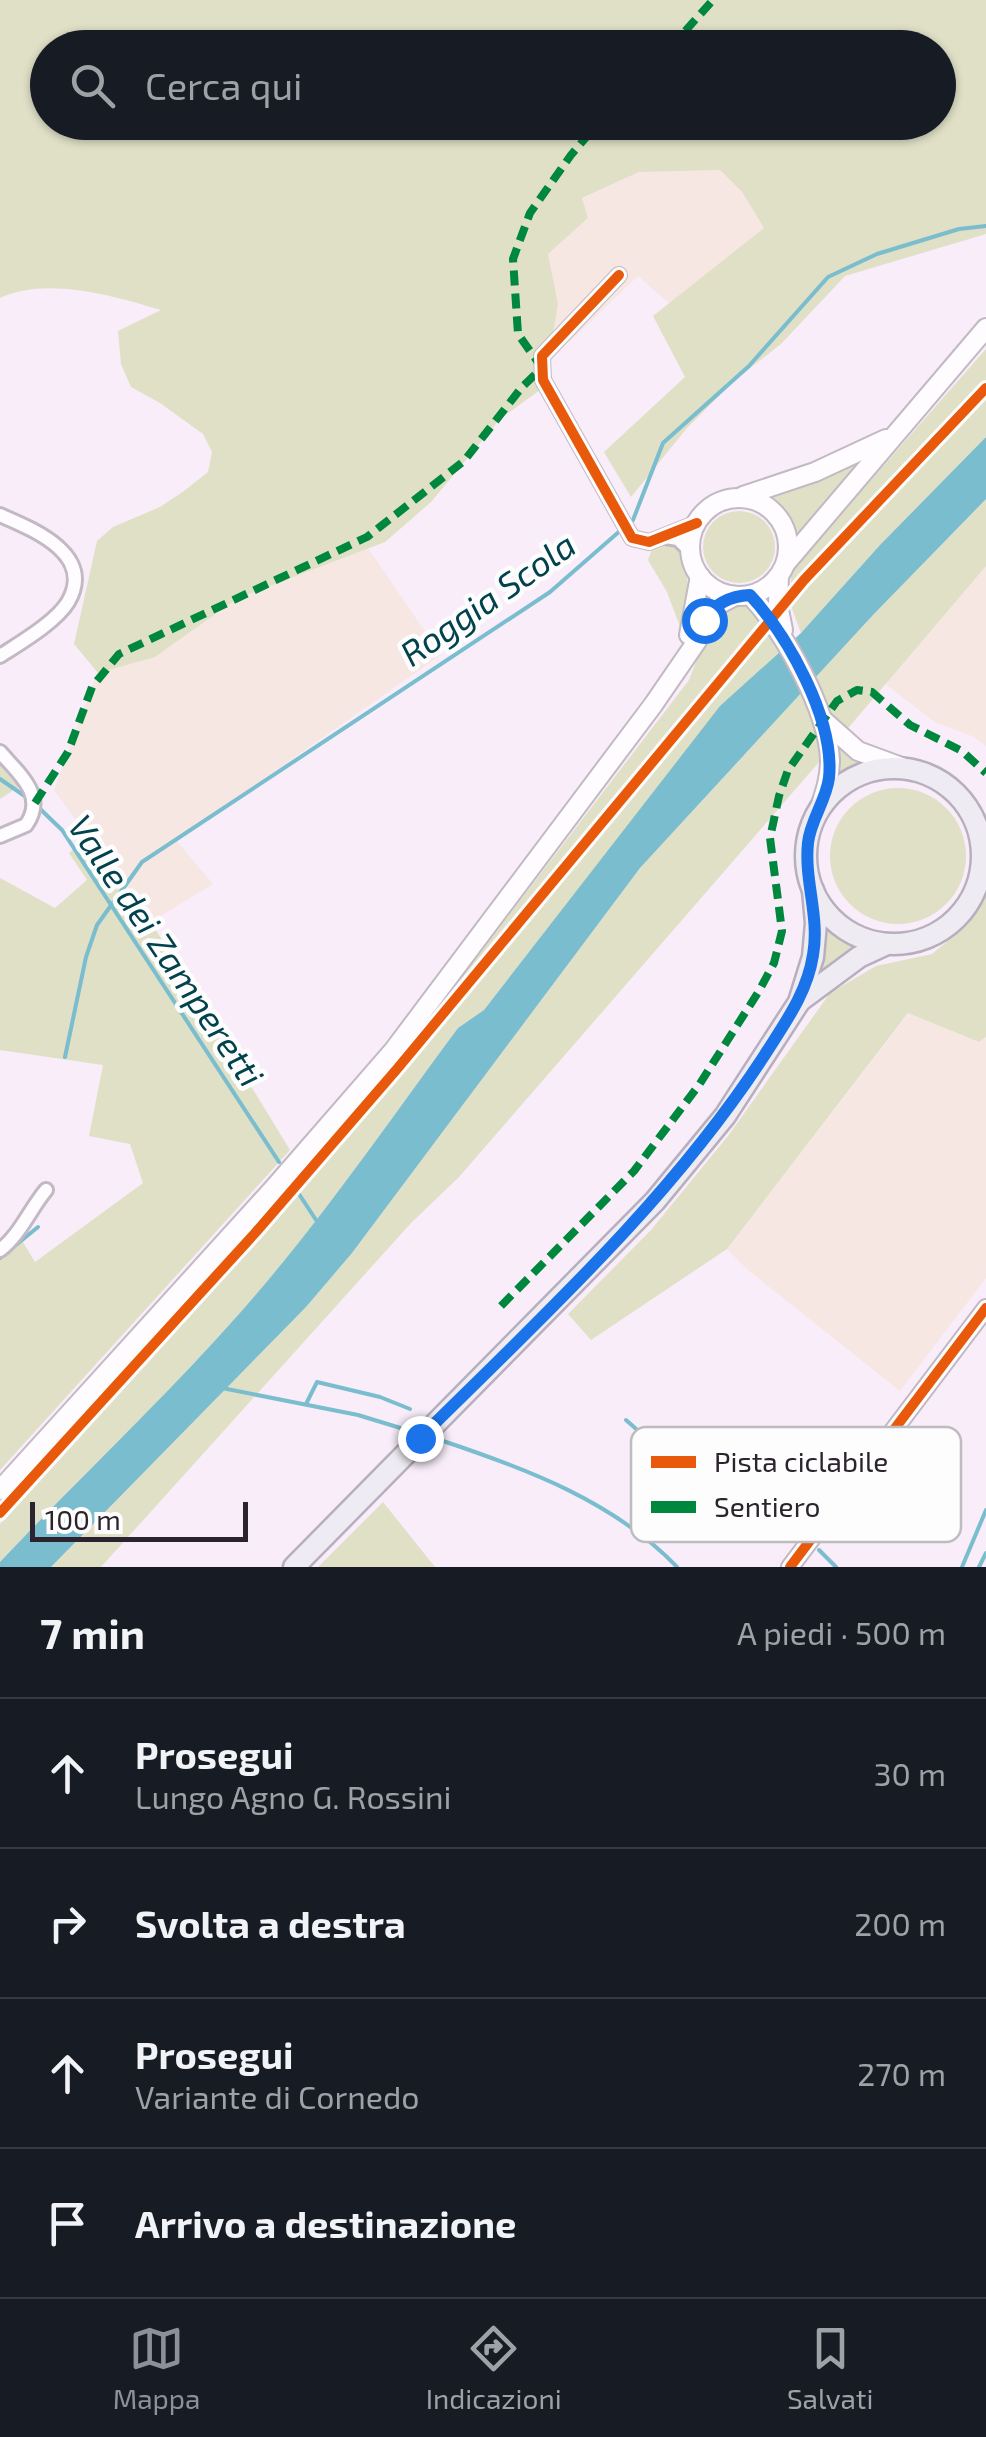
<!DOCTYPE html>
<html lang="it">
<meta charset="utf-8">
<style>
:root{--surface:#171b24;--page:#20242c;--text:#f1f3f6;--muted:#9ea1a6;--line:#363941;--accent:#8c9099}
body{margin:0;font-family:"Exo 2",sans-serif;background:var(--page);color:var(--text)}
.scale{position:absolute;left:30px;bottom:25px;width:218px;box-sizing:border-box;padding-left:10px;border:5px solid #2b232d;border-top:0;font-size:28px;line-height:35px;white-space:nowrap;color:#2b232d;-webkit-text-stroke:8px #fdfdfd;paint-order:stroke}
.stop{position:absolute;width:30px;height:30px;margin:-22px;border:8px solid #1a73e8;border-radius:50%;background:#fff}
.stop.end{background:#1a73e8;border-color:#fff;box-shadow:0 2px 10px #0008}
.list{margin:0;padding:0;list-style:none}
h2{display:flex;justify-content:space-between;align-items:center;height:130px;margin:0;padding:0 40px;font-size:42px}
h2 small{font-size:32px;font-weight:400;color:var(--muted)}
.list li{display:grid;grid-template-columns:65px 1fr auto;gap:30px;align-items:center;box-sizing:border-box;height:150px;padding:0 40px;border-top:2px solid var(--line)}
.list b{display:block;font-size:38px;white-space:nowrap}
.list p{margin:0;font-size:32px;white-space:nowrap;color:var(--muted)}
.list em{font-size:32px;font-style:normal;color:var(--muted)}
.icon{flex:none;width:55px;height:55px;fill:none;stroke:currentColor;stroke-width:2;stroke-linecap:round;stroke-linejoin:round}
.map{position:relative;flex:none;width:986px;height:1567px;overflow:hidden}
.search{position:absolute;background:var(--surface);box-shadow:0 2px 8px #0004;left:30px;right:30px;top:30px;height:110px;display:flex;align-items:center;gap:25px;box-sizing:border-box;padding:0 35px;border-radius:55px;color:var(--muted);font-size:38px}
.sheet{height:730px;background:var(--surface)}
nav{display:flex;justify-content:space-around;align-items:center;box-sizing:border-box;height:140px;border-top:2px solid var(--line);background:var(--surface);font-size:28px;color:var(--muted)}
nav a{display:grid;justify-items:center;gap:5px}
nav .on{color:var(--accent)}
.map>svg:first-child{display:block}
</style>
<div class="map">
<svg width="986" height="1567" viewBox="0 0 986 1567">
<rect width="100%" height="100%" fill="#f8edf9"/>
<g fill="#f6e7e3">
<polygon points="720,170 742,192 764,228 670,304 638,276 548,362 558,304 548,254 588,218 581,199 639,172"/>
<polygon points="368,548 441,655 176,840 213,884 151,922 54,790 97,673 155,657 238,598"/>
<polygon points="986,566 986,746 974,737 935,722 884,683"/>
<polygon points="909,1013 978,1042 986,1037 986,1278 900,1391 748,1270 727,1249"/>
</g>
<g fill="#dfe0c6" fill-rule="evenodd">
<path d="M0 0H986V234L845 276 781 344 736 379 687 428 631 497 604 452 685 377 653 316 764 228 742 192 720 170 639 172 582 198 588 218 548 254 558 304 544 387 500 419 431 502 385 542 238 598 155 657 98 673 74 644 97 541 113 527 160 507 184 491 208 472 212 452 203 434 160 403 131 387 121 364 118 331 161 310C114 296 47 276 0 298ZM48 48H938V122H48Z"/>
<polygon points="986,349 986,437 880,545 801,633 791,606 791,571"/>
<polygon points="872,454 798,538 787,512 770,495"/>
<polygon points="986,499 986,566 838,740 868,762 839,779 838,757 833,746 459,1177 411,1223 101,1567 51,1567 306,1307 352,1253 640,868 873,615"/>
<circle cx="739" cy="547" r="36"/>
<path d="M670 543 679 547C693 575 687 602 682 632L667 592 648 560 652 549Z"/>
<path d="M748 605 763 619 780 654 720 707 484 1010 458 1028C386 1125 319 1225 239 1314 163 1400 79 1478 0 1562V1524L279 1215 423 1046 463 975 689 680 712 621 728 606Z"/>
<polygon points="0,760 23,784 0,799"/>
<circle cx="898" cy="856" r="68"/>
<polygon points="86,838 151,922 290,1150 0,1470 0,1254 21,1239 35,1262 143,1183 130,1144 89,1136 103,1065 0,1050 0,878 55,908 87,880 69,853"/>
<polygon points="986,896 986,1037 979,1042 908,1013 727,1249 591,1340 568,1314 651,1230 728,1136 830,993 876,966 932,954 968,924"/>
<polygon points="826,925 843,941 865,948 816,982"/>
<polygon points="383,1502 435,1567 318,1567"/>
</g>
<path fill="#7abdce" d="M986 437V499L873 615 640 868 352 1253 306 1307 51 1567H0V1562C79 1478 163 1400 239 1314 319 1224 386 1125 458 1028L484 1010 720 706 801 633 880 545Z"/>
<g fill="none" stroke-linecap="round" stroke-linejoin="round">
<g stroke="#7abdce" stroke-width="4">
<polyline points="628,524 633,520 663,443 749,366 828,277 877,254 959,229 986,226"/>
<polyline points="0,779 29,799"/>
<polyline points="36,805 62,830 279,1162"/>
<polyline points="65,1057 86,957 97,925 142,862 550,592 621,530"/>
<polyline points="299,1194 318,1223"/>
<polyline points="0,1258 38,1227"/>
<polyline points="222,1388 358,1415 407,1430"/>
<polyline points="306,1404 317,1382 380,1397 410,1409"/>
<polyline points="626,1420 705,1490 776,1539"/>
<path d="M443 1441C527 1469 615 1502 677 1567"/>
<polyline points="819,1550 836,1567"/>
<polyline points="962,1567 986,1510"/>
<polyline points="979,1567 986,1553"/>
</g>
<defs>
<g id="minor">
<polyline points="619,275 542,356 543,380 632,538 649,542 697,523"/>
<path d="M0 515C32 529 96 554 68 602 56 622 20 643 0 656"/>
<polyline points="666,537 678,539 691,552"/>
<path d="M0 752C19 774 47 796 26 825L0 836"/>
<path d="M0 1250C20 1235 30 1209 46 1190"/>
</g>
<polyline id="tertiary" points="790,1567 986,1308"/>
<g id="secondary">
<polyline points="743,496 815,472 886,439"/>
<circle cx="739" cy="547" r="49"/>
<polyline points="786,563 986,328"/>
<polyline points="779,576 778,605 783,630"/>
<path d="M750 595C784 631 828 710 830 760 830 780 824 795 818 813"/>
<polyline points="689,635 700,576"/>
<polyline points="823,720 858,751 907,769"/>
<polyline points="0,1490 273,1189 393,1051 653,705 697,641 712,608 735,596"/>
</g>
<g id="primary">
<circle cx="894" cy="856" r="88"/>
<polyline points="801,1000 859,957 887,944"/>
<polyline points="294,1567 655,1201 725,1116 799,1002 813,957 816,923 813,890"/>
</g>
</defs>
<use href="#minor" stroke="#c2b9c4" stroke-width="18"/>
<use href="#tertiary" stroke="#c2b9c4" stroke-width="20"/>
<use href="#secondary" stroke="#c2b9c4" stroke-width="22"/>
<use href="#primary" stroke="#b8afbe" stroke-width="25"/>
<polyline stroke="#dcd9dc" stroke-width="2.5" stroke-dasharray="5 5" stroke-linecap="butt" points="662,718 676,730"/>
<use href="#minor" stroke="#fefcfe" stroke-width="12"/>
<use href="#tertiary" stroke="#fefcfe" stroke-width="15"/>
<use href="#secondary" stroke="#fefcfe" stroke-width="18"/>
<use href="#primary" stroke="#efebf2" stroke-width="20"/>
<g stroke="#00873e" stroke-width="8" stroke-dasharray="15 8" stroke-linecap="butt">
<polyline points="670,48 713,0"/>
<polyline points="35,803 68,752 92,687 119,654 367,537 464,461 522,387 542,368 518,334 513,259 530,213 571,155 599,122"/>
<polyline points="501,1306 634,1171 699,1085 759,991 774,963 782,931 770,838 779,796 788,770 837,701 857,690 872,692 910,725 962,751 986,773"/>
</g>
<defs>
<g id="cycleway">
<polyline points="619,275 542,356 543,380 632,538 649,542 697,523"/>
<polyline points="0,1513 256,1232 397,1069 804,580 986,388"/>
<polyline points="790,1567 986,1308"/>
</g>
</defs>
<use href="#cycleway" stroke="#fdfdfd" stroke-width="16"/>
<use href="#cycleway" stroke="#e8590c" stroke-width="10"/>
</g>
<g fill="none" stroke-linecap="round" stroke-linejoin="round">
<path stroke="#1a73e8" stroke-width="12" d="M420 1438C541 1318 670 1200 764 1056 784 1024 807 994 813 955 820 917 804 881 808 843 810 821 826 801 829 778 835 720 788 636 750 595 730 596 715 603 704 620"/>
</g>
<g text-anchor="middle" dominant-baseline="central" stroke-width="9" stroke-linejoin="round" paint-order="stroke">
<g font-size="35" font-style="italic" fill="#02424c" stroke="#fdfdfd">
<text transform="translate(487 598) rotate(-35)">Roggia Scola</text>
<text transform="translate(167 950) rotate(56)">Valle dei Zamperetti</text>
</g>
</g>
<rect x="631" y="1427" width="330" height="115" rx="15" fill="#fdfdfd" stroke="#bebcbf" stroke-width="2.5"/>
<rect x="651" y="1456" width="45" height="12" fill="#e8590c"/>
<rect x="651" y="1501" width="45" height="12" fill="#00873e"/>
<g font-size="28" fill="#2b232d">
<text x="714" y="1472">Pista ciclabile</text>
<text x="714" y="1517">Sentiero</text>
</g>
</svg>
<div class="scale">100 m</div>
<div class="stop" style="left:704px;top:620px"></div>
<div class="stop end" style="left:420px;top:1438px"></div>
<div class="search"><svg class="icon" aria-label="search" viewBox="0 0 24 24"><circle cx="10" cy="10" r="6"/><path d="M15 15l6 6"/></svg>Cerca qui</div>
</div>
<section class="sheet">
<h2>7 min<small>A piedi · 500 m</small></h2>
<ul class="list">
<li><svg class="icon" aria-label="ahead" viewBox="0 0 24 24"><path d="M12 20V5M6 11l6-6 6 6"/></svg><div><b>Prosegui</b><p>Lungo Agno G. Rossini</p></div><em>30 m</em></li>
<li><svg class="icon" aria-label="right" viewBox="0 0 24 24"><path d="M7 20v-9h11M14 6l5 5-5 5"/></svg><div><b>Svolta a destra</b></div><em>200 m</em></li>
<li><svg class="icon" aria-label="ahead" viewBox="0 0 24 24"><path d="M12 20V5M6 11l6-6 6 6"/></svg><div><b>Prosegui</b><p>Variante di Cornedo</p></div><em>270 m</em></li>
<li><svg class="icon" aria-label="arrive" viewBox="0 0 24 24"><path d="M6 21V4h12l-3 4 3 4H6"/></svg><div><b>Arrivo a destinazione</b></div></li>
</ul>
</section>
<nav>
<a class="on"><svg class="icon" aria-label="map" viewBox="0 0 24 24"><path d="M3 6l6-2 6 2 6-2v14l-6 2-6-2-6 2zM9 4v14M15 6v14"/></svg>Mappa</a>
<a><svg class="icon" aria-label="directions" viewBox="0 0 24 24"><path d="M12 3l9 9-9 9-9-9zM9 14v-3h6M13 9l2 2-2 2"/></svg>Indicazioni</a>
<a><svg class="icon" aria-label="saved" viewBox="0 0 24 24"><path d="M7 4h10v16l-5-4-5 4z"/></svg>Salvati</a>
</nav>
